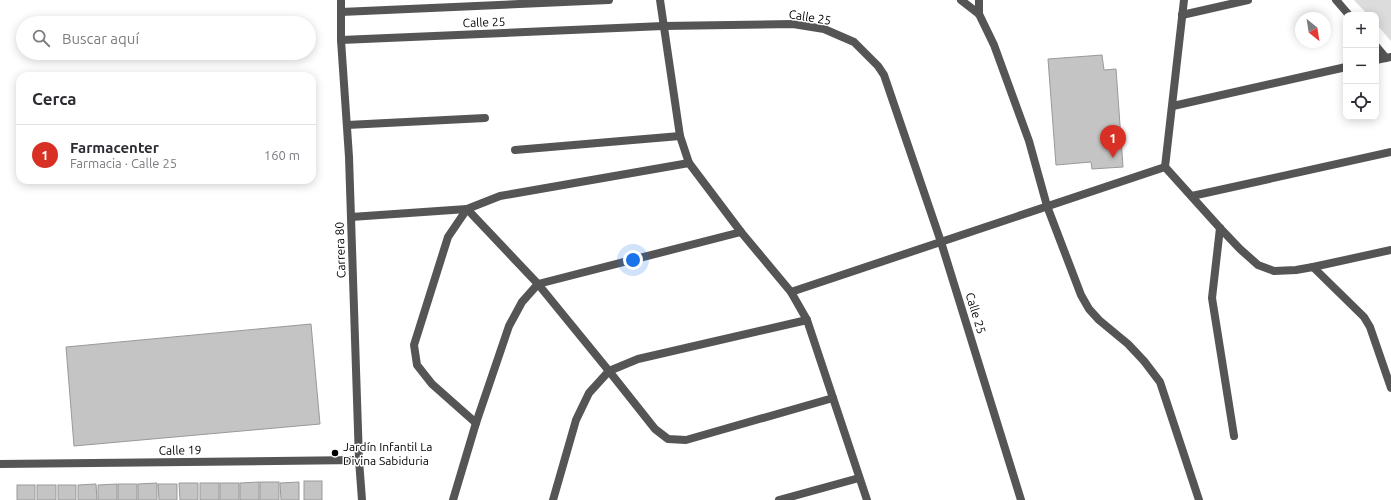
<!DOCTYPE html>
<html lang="es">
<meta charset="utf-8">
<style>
:root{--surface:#fff;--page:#f7f7f7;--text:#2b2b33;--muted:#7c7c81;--line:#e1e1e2;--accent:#d93025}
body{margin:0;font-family:Ubuntu,sans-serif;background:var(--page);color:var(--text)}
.controls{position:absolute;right:12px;top:12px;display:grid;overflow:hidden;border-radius:8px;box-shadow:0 2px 10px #0003}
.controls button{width:36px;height:36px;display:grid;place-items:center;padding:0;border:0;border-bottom:1px solid var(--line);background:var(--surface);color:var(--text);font:20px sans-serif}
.compass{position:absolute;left:1295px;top:12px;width:36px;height:36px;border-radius:50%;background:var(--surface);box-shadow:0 2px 10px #0003;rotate:150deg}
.you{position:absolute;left:633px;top:260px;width:14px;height:14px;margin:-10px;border:3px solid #fff;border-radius:50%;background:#1a73e8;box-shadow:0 0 0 6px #1a73e833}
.badge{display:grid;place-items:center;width:26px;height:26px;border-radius:50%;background:var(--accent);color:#fff;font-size:13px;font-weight:700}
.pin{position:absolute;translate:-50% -33px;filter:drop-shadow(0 1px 2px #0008)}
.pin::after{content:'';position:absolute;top:21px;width:14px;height:12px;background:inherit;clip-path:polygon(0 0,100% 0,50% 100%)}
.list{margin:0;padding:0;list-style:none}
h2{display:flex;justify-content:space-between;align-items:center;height:52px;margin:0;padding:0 16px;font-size:17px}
h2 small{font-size:13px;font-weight:400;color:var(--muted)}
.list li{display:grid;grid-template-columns:26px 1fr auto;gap:12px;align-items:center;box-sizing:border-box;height:60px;padding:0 16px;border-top:1px solid var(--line)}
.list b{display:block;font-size:15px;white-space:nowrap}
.list p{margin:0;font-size:13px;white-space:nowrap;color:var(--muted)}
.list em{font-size:13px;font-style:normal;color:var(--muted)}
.icon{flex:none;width:22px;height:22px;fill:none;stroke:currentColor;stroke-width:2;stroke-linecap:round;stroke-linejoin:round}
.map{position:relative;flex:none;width:1391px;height:500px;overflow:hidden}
.search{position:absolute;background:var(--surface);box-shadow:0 2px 10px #0003;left:16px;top:16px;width:300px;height:44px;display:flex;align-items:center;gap:10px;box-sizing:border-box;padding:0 14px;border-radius:22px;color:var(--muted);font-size:15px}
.panel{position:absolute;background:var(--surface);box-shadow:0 2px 10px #0003;left:16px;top:72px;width:300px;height:112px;border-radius:12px}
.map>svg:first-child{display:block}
</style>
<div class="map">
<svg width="1391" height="500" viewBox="0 0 1391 500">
<rect width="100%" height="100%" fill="#fff"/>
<polygon fill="#dcdcdc" points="1354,0 1391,0 1391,41 1376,24 1376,15 1368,15"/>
<g fill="#c4c4c4" stroke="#999">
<polygon points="1102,55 1104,70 1116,69 1123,167 1092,169 1091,162 1056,165 1048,59"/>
<polygon points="311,324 320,424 74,446 66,347"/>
<rect x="304" y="481" width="18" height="19"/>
<polygon points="259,482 259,500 240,500 240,483"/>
<rect x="260" y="482" width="19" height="18"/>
<polygon points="299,482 299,500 281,500 280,483"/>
<polygon points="157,483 157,500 138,500 138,484"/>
<polygon points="179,483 198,483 198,500 180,500"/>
<rect x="200" y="483" width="19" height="17"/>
<rect x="220" y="483" width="19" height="17"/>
<polygon points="96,484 97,500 78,500 78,485"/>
<polygon points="117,484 117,500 98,500 98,485"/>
<rect x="118" y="484" width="19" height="16"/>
<polygon points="158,484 177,484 177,500 159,500"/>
<rect x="17" y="485" width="18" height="15"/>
<rect x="37" y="485" width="19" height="15"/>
<rect x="58" y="485" width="18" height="15"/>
</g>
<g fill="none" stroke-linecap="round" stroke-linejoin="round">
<g stroke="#555" stroke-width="8">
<polyline points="515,150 680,136"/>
<polyline points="1220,228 1212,298 1234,436"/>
</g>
<g stroke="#555" stroke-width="8">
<polyline points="979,0 979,14"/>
<polyline points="347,125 485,118"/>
<polyline points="351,217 467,209 538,284 609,371"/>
</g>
<g stroke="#555" stroke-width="8">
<polyline points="660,0 680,136 689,163 741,232 791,292 807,320 867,500"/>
<polyline points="1336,0 1349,15"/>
<polyline points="1182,15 1248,0"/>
<polyline points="1376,46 1386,58"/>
<polyline points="1376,60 1391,57"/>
<polyline points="1173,106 1346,67"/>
<polyline points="1165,167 1220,228 1240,249 1258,265 1274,271 1296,270 1313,267 1364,317 1370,327 1391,388"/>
<polyline points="1165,167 1184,0"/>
<polyline points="1192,196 1391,152"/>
<polyline points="1313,267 1391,250"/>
<polyline points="791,292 1165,167"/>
<polyline points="609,371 655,429 668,439 686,440 833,398"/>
<polyline points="476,423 432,384 417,365 414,345 448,237 467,209 500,196 689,163"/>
<polyline points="0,464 359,460"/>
<polyline points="453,500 476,423 509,326 522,302 538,284 741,232"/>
<polyline points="553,500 576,420 589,393 609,371 638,359 807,320"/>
<polyline points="779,500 859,478"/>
</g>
<g stroke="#555" stroke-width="8">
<polyline points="341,0 341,40 349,157 359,460 362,500"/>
<polyline points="961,0 979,14 994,45 1029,141 1047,206 1081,295 1089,309 1099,320 1128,344 1144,361 1160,382 1199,500"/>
<polyline points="341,12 609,0"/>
<polyline points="341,40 663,26 793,24 824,29 854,42 878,66 884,75 941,242 1021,500"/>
</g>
</g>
<circle fill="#000" stroke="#fff" stroke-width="1.5" cx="335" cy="453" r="4"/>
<g text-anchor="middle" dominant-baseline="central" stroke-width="3" stroke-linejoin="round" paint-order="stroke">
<g font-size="12" fill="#000" stroke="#fff">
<text transform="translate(810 17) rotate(9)">Calle 25</text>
<text transform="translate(484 22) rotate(-2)">Calle 25</text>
<text transform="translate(340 250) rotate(-92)">Carrera 80</text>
<text transform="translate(976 313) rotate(73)">Calle 25</text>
<text transform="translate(180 450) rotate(-1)">Calle 19</text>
</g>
<g font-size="12" fill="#000" stroke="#fff" text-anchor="start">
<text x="343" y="446">Jardín Infantil La<tspan x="343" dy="14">Divina Sabiduria</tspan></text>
</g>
</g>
</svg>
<div class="controls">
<button>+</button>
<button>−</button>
<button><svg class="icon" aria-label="locate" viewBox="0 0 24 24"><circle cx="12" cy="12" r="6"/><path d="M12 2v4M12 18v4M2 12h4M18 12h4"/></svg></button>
</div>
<svg class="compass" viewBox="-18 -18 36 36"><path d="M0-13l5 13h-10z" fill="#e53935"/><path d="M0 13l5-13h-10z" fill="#7c7c81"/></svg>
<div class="you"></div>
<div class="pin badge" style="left:1113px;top:158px">1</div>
<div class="search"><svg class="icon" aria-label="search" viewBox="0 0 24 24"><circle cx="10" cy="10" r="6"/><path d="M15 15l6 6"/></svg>Buscar aquí</div>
<section class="panel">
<h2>Cerca<small></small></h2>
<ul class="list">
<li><span class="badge">1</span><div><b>Farmacenter</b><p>Farmacia · Calle 25</p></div><em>160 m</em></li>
</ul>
</section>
</div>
